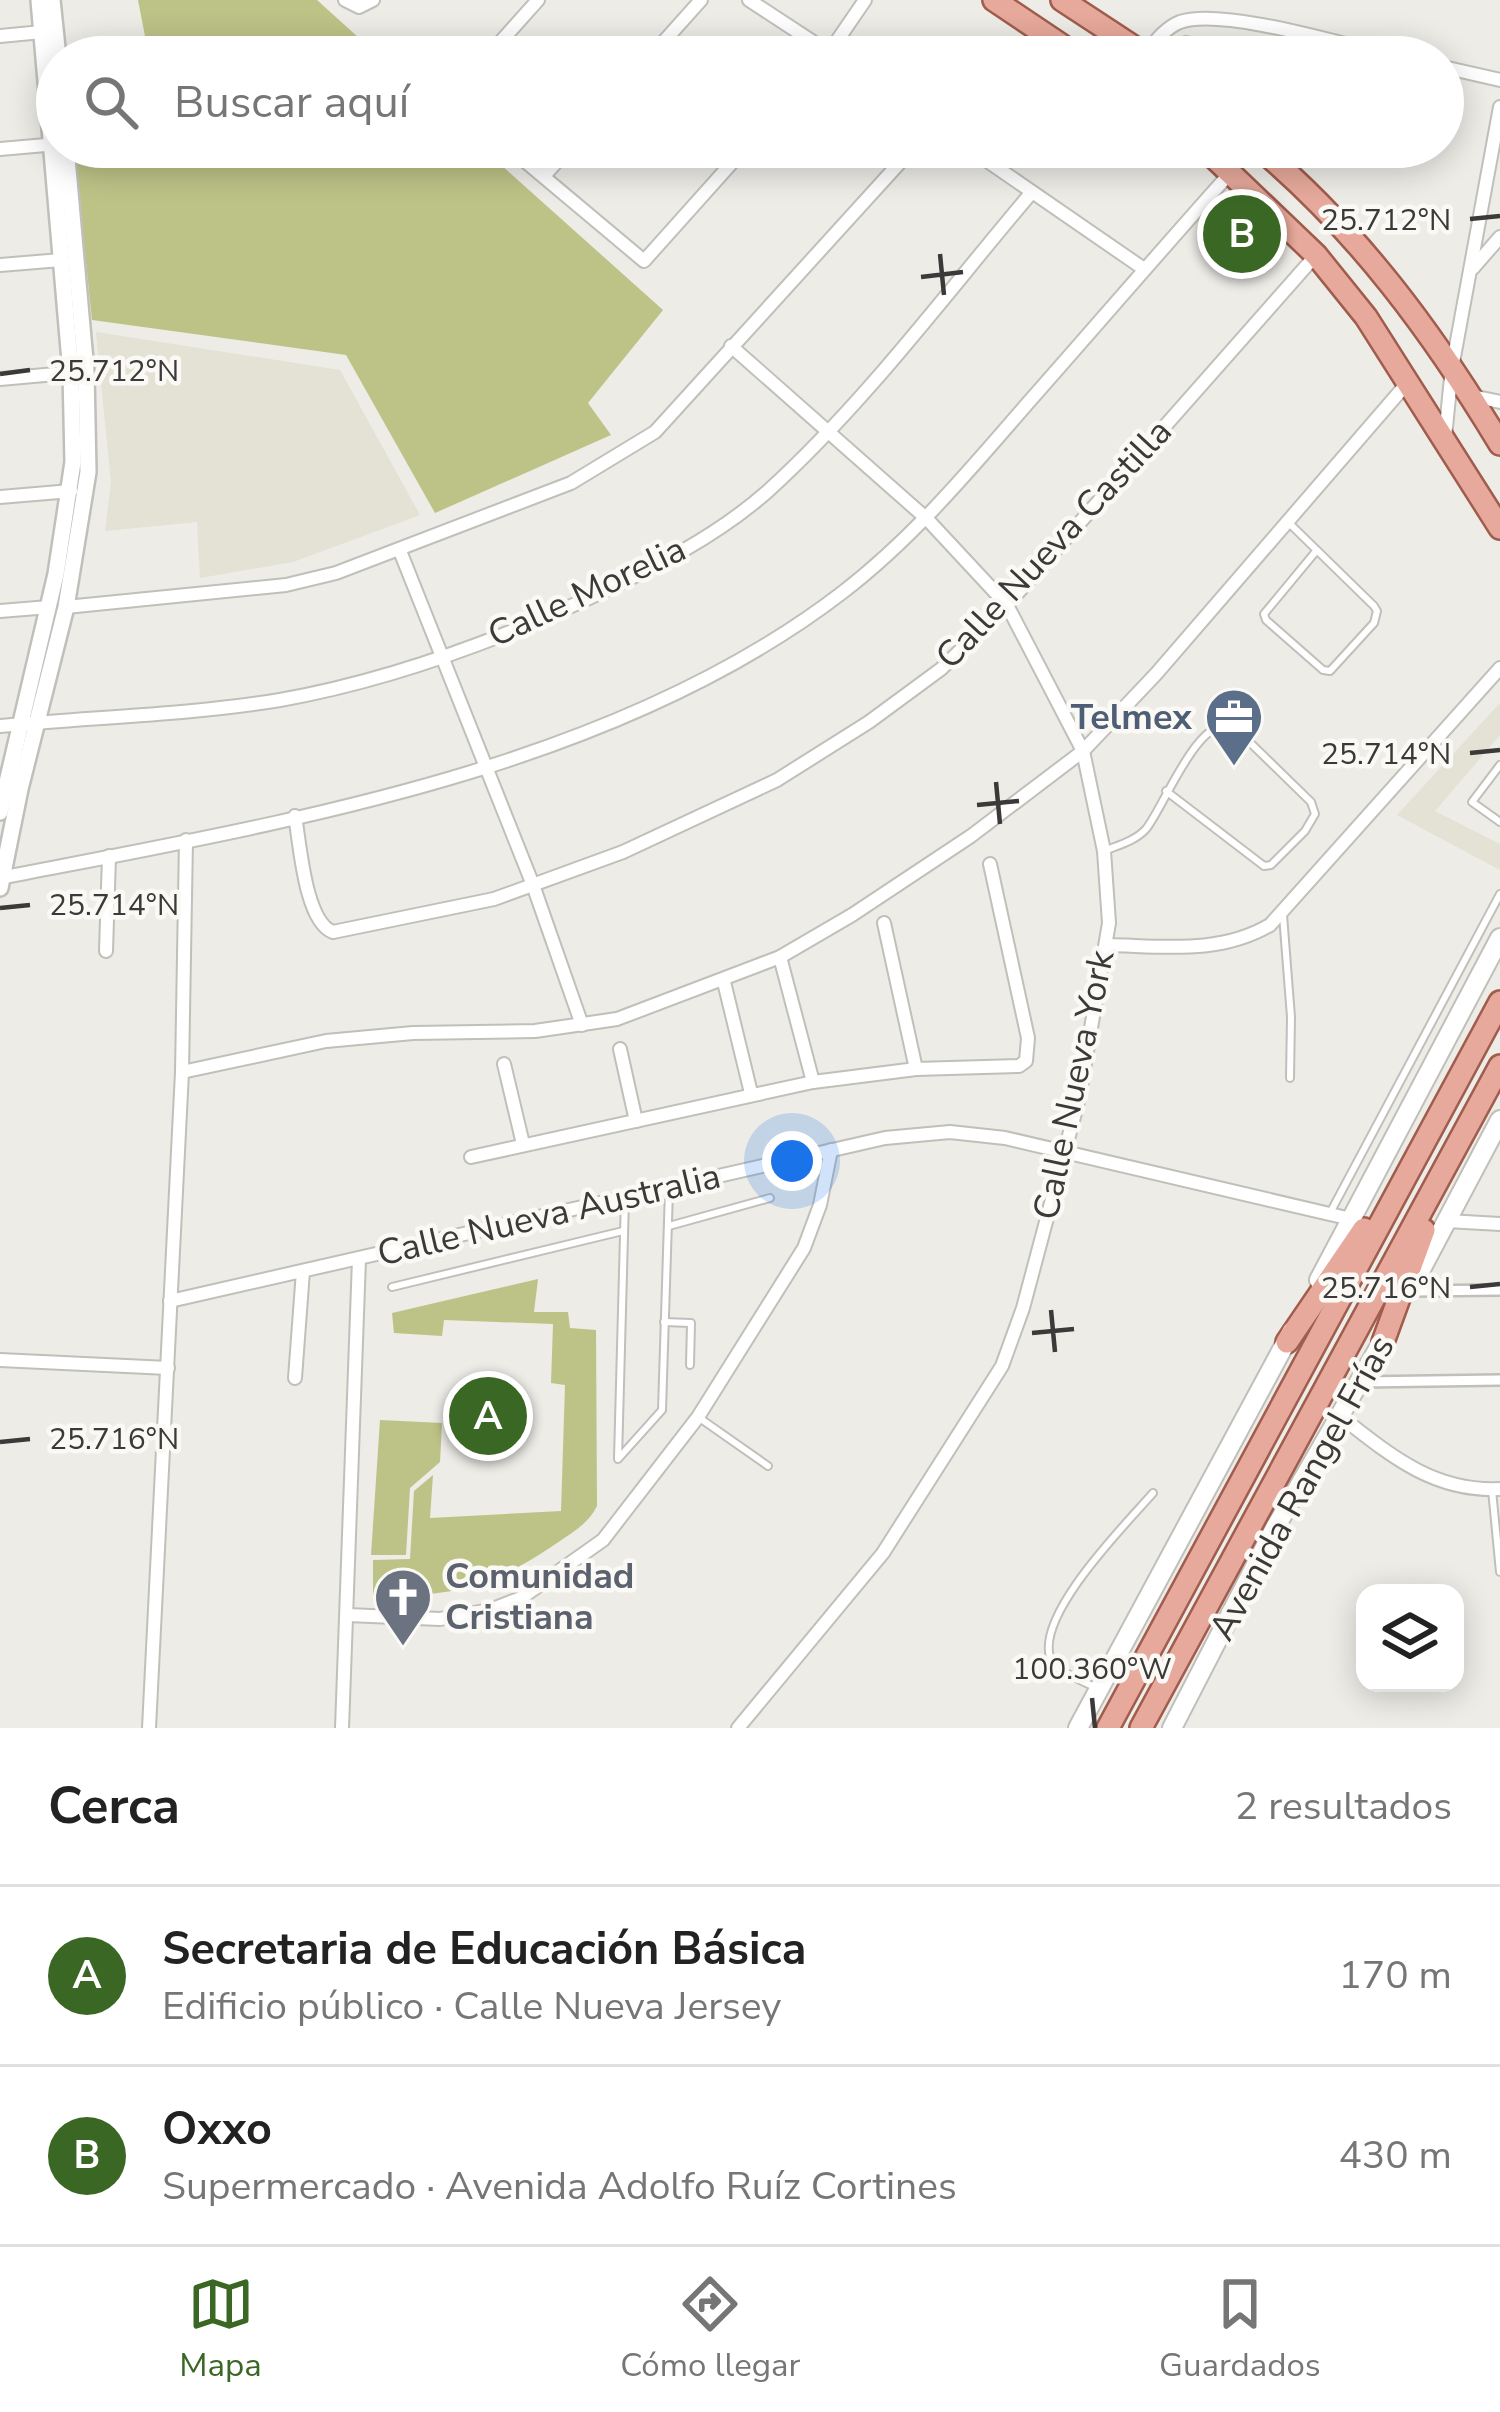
<!DOCTYPE html>
<html lang="es">
<meta charset="utf-8">
<style>
:root{--surface:#fff;--page:#f6f6f6;--text:#222;--muted:#767676;--line:#e0e0e0;--accent:#3b6724}
body{margin:0;font-family:"Nunito Sans",sans-serif;background:var(--page);color:var(--text)}
.controls{position:absolute;right:36px;bottom:36px;display:grid;overflow:hidden;border-radius:24px;box-shadow:0 6px 30px #0003}
.controls button{width:108px;height:108px;display:grid;place-items:center;padding:0;border:0;border-bottom:3px solid var(--line);background:var(--surface);color:var(--text);font:60px sans-serif}
.you{position:absolute;left:792px;top:1161px;width:42px;height:42px;margin:-30px;border:9px solid #fff;border-radius:50%;background:#1a73e8;box-shadow:0 0 0 18px #1a73e833}
.badge{display:grid;place-items:center;width:78px;height:78px;border-radius:50%;background:var(--accent);color:#fff;font-size:39px;font-weight:700}
.pin{position:absolute;translate:-50% -50%;border:6px solid #fff;box-shadow:0 3px 12px #0006}
.list{margin:0;padding:0;list-style:none}
h2{display:flex;justify-content:space-between;align-items:center;height:156px;margin:0;padding:0 48px;font-size:51px}
h2 small{font-size:39px;font-weight:400;color:var(--muted)}
.list li{display:grid;grid-template-columns:78px 1fr auto;gap:36px;align-items:center;box-sizing:border-box;height:180px;padding:0 48px;border-top:3px solid var(--line)}
.list b{display:block;font-size:45px;white-space:nowrap}
.list p{margin:0;font-size:39px;white-space:nowrap;color:var(--muted)}
.list em{font-size:39px;font-style:normal;color:var(--muted)}
.icon{flex:none;width:66px;height:66px;fill:none;stroke:currentColor;stroke-width:2;stroke-linecap:round;stroke-linejoin:round}
.map{position:relative;flex:none;width:1500px;height:1728px;overflow:hidden}
.search{position:absolute;background:var(--surface);box-shadow:0 6px 30px #0003;left:36px;right:36px;top:36px;height:132px;display:flex;align-items:center;gap:30px;box-sizing:border-box;padding:0 42px;border-radius:66px;color:var(--muted);font-size:45px}
.sheet{height:516px;background:var(--surface)}
nav{display:flex;justify-content:space-around;align-items:center;box-sizing:border-box;height:168px;border-top:3px solid var(--line);background:var(--surface);font-size:33px;color:var(--muted)}
nav a{display:grid;justify-items:center;gap:6px}
nav .on{color:var(--accent)}
.map>svg:first-child{display:block}
</style>
<div class="map">
<svg width="1500" height="1728" viewBox="0 0 1500 1728">
<rect width="100%" height="100%" fill="#edece7"/>
<g fill="#e4e1d5">
<polygon points="96,332 340,370 420,515 293,562 200,578 197,522 105,531 111,482"/>
<polygon points="1500,703 1500,735 1435,811 1500,844 1500,870 1397,815"/>
</g>
<g fill="#bdc387">
<polygon points="138,0 317,0 380,57 149,57"/>
<path d="M1186 35 1305 57H1163C1166 43 1172 37 1186 35Z"/>
<polygon points="74,147 481,147 663,310 588,403 611,435 435,513 346,355 92,320"/>
<path d="M538 1279 534 1312H568L570 1328 596 1330 597 1506C588 1524 573 1532 557 1543 489 1589 453 1597 373 1595V1560L410 1559 414 1491 433 1475 430 1518 561 1511 565 1385 551 1383 553 1324 444 1320 442 1336 394 1333 392 1313Z"/>
<polygon points="380,1420 442,1423 440,1462 410,1488 406,1555 371,1555"/>
</g>
<g fill="none" stroke-linecap="round" stroke-linejoin="round">
<defs>
<g id="service">
<polyline points="1288,522 1374,606 1377,611 1374,623 1330,671 1323,670 1266,620 1264,614 1317,550"/>
<polyline points="1500,765 1472,802 1500,822"/>
<path d="M1104 851C1119 845 1135 841 1146 829 1165 805 1197 717 1232 725L1311 802 1315 814 1305 831 1271 865 1264 866 1166 791"/>
<polyline points="1283,915 1291,1017 1290,1078"/>
<polyline points="625,1198 618,1459 662,1410 669,1190"/>
<polyline points="1330,1213 1500,894"/>
<polyline points="669,1226 770,1198"/>
<polyline points="392,1287 623,1231"/>
<polyline points="664,1322 691,1323 690,1365"/>
<polyline points="701,1419 768,1466"/>
<polyline points="1492,1490 1500,1572"/>
<path d="M1096 1688C1085 1681 1053 1671 1050 1657 1037 1613 1126 1524 1153 1493"/>
</g>
<g id="pedestrian">
<polyline points="1410,1291 1500,1290"/>
<polyline points="1361,1382 1500,1380"/>
</g>
<g id="minor">
<polyline points="345,0 359,7 373,0"/>
<polyline points="749,0 836,57"/>
<polyline points="0,36 42,32"/>
<path d="M1145 54C1155 42 1165 28 1180 22 1222 7 1349 46 1396 57"/>
<polyline points="487,57 538,0"/>
<polyline points="650,57 701,0"/>
<polyline points="826,57 865,0"/>
<polyline points="1443,67 1500,80"/>
<polyline points="508,147 644,261 746,147"/>
<polyline points="967,147 1144,269"/>
<polyline points="0,149 57,144"/>
<polyline points="544,176 570,147"/>
<polyline points="0,265 61,260"/>
<polyline points="1473,268 1500,237"/>
<polyline points="731,346 927,519 1007,605 1083,751 1104,851 1109,923 1079,1098 1023,1308 1002,1366 883,1553 738,1728"/>
<polyline points="0,379 78,372"/>
<polyline points="1472,396 1500,402"/>
<polyline points="1445,437 1452,368 1500,107"/>
<polyline points="0,497 71,491"/>
<polyline points="400,551 533,885 582,1025"/>
<polyline points="66,607 286,585 336,573 571,483 655,432 914,147"/>
<polyline points="0,611 49,607"/>
<path d="M0 726C93 717 188 715 280 700 387 681 491 643 589 598 652 569 716 537 768 491 866 402 947 292 1032 192"/>
<path d="M295 816C300 844 305 922 333 932L494 899 623 852 777 780 869 722 941 669 1007 605 1316 255"/>
<path d="M0 878C281 823 612 770 843 592 913 538 969 471 1027 404 1095 327 1162 249 1231 172"/>
<polyline points="884,923 916,1069"/>
<path d="M1106 945C1163 946 1219 955 1270 925L1500 668"/>
<polyline points="106,951 109,856"/>
<polyline points="780,957 813,1082"/>
<polyline points="724,982 751,1093"/>
<polyline points="620,1049 636,1121"/>
<polyline points="504,1064 523,1144"/>
<polyline points="182,1072 326,1041 413,1033 535,1031 617,1019 780,957 852,915 971,836 1083,751 1156,674 1409,381"/>
<polyline points="471,1157 813,1082 916,1069 1019,1066 1026,1061 1028,1038 990,864"/>
<polyline points="1447,1221 1500,1224"/>
<polyline points="170,1301 885,1138 950,1132 1005,1138 1351,1219"/>
<polyline points="0,1360 168,1368"/>
<polyline points="295,1378 303,1271"/>
<path d="M1340 1416C1390 1455 1433 1492 1500 1489"/>
<polyline points="348,1615 440,1619 490,1610 521,1598 603,1540 698,1417 804,1248 820,1205 831,1150"/>
<polyline points="149,1728 182,1072 186,840"/>
<polyline points="342,1728 359,1259"/>
</g>
<g id="tertiary">
<polyline points="52,0 58,57"/>
<polyline points="0,812 56,574 73,462 71,373 39,0"/>
<polyline points="0,888 20,789 66,607 88,472 86,372 66,147"/>
</g>
<g id="secondary">
<polyline points="1319,1280 1500,938"/>
<polyline points="1409,1292 1500,1120"/>
<polyline points="1078,1728 1292,1331"/>
<polyline points="1172,1728 1275,1528 1388,1332"/>
</g>
<g id="primary">
<polyline points="994,0 1079,57"/>
<polyline points="1062,0 1149,57"/>
<polyline points="1203,147 1316,255 1366,317 1500,528"/>
<path d="M1258 147C1358 231 1433 333 1500 444"/>
<polyline points="1287,1342 1364,1229"/>
<polyline points="1383,1342 1424,1230"/>
<polyline points="1108,1728 1500,1002"/>
<polyline points="1141,1728 1500,1066"/>
</g>
</defs>
<use href="#service" stroke="#c0bfba" stroke-width="10"/>
<use href="#pedestrian" stroke="#c0bfba" stroke-width="14"/>
<use href="#minor" stroke="#c0bfba" stroke-width="16"/>
<use href="#tertiary" stroke="#c0bfba" stroke-width="20"/>
<use href="#secondary" stroke="#c0bfba" stroke-width="22"/>
<use href="#primary" stroke="#a05c4d" stroke-width="26"/>
<use href="#service" stroke="#fff" stroke-width="6"/>
<use href="#pedestrian" stroke="#fff" stroke-width="9"/>
<use href="#minor" stroke="#fff" stroke-width="12"/>
<use href="#tertiary" stroke="#fff" stroke-width="15"/>
<use href="#secondary" stroke="#fff" stroke-width="18"/>
<use href="#primary" stroke="#e6a99b" stroke-width="21"/>
</g>
<path fill="none" stroke="#3b3a38" stroke-width="4.5" d="M1470 219 1500 216M940 254 944 295M921 277 963 272M0 374 30 370M1470 753 1500 750M996 782 1000 824M977 805 1019 801M0 908 30 905M1470 1287 1500 1284M1051 1310 1055 1352M1032 1333 1074 1329M0 1442 30 1439M1092 1698 1095 1728"/>
<defs>
<symbol id="office-pin" viewBox="-11 -11 22 30"><path d="M0 17L-7.5 6A9.5 9.5 0 1 1 7.5 6Z" fill="#5c6f8a" stroke="#fbf9f5"/><path d="M-6-3h4V-5.5h4V-3h4V5H-6ZM-1-4.5V-3h2v-1.5ZM-6 0V1H6V0Z" fill="#fff"/></symbol>
<symbol id="church-pin" viewBox="-11 -11 22 30"><path d="M0 17L-7.5 6A9.5 9.5 0 1 1 7.5 6Z" fill="#6b7280" stroke="#fbf9f5"/><path d="M-1.2-6h2.4v3.5h3.3v2.4h-3.3V6h-2.4V-.1h-3.3v-2.4h3.3Z" fill="#fff"/></symbol>
</defs>
<g fill-rule="evenodd">
<use href="#office-pin" x="1201" y="684" width="66" height="90"/>
<use href="#church-pin" x="370" y="1564" width="66" height="90"/>
</g>
<g text-anchor="middle" dominant-baseline="central" stroke-width="9" stroke-linejoin="round" paint-order="stroke">
<g font-size="36" fill="#3b3a38" stroke="#fbf9f5">
<text transform="translate(1054 544) rotate(-47)">Calle Nueva Castilla</text>
<text transform="translate(587 592) rotate(-25)">Calle Morelia</text>
<text transform="translate(1074 1085) rotate(-78)">Calle Nueva York</text>
<text transform="translate(549 1215) rotate(-13)">Calle Nueva Australia</text>
<text transform="translate(1302 1488) rotate(-61)">Avenida Rangel Frías</text>
</g>
<g font-size="36" font-weight="bold" fill="#4e5e75" stroke="#fbf9f5" text-anchor="end">
<text x="1192" y="717">Telmex</text>
</g>
<g font-size="36" font-weight="bold" fill="#5b616d" stroke="#fbf9f5" text-anchor="start">
<text x="445" y="1576">Comunidad<tspan x="445" dy="41">Cristiana</tspan></text>
</g>
</g>
<g font-size="30" text-anchor="middle" fill="#3b3a38" stroke="#fbf9f5" stroke-width="9" stroke-linejoin="round" paint-order="stroke">
<text x="1386" y="230">25.712°N</text>
<text x="114" y="381">25.712°N</text>
<text x="1386" y="764">25.714°N</text>
<text x="114" y="915">25.714°N</text>
<text x="1386" y="1298">25.716°N</text>
<text x="114" y="1449">25.716°N</text>
<text x="1092" y="1679">100.360°W</text>
</g>
</svg>
<div class="controls">
<button><svg class="icon" aria-label="layers" viewBox="0 0 24 24"><path d="M12 4l9 5-9 5-9-5zM3 14l9 5 9-5"/></svg></button>
</div>
<div class="you"></div>
<div class="pin badge" style="left:488px;top:1416px">A</div>
<div class="pin badge" style="left:1242px;top:234px">B</div>
<div class="search"><svg class="icon" aria-label="search" viewBox="0 0 24 24"><circle cx="10" cy="10" r="6"/><path d="M15 15l6 6"/></svg>Buscar aquí</div>
</div>
<section class="sheet">
<h2>Cerca<small>2 resultados</small></h2>
<ul class="list">
<li><span class="badge">A</span><div><b>Secretaria de Educación Básica</b><p>Edificio público · Calle Nueva Jersey</p></div><em>170 m</em></li>
<li><span class="badge">B</span><div><b>Oxxo</b><p>Supermercado · Avenida Adolfo Ruíz Cortines</p></div><em>430 m</em></li>
</ul>
</section>
<nav>
<a class="on"><svg class="icon" aria-label="map" viewBox="0 0 24 24"><path d="M3 6l6-2 6 2 6-2v14l-6 2-6-2-6 2zM9 4v14M15 6v14"/></svg>Mapa</a>
<a><svg class="icon" aria-label="directions" viewBox="0 0 24 24"><path d="M12 3l9 9-9 9-9-9zM9 14v-3h6M13 9l2 2-2 2"/></svg>Cómo llegar</a>
<a><svg class="icon" aria-label="saved" viewBox="0 0 24 24"><path d="M7 4h10v16l-5-4-5 4z"/></svg>Guardados</a>
</nav>
